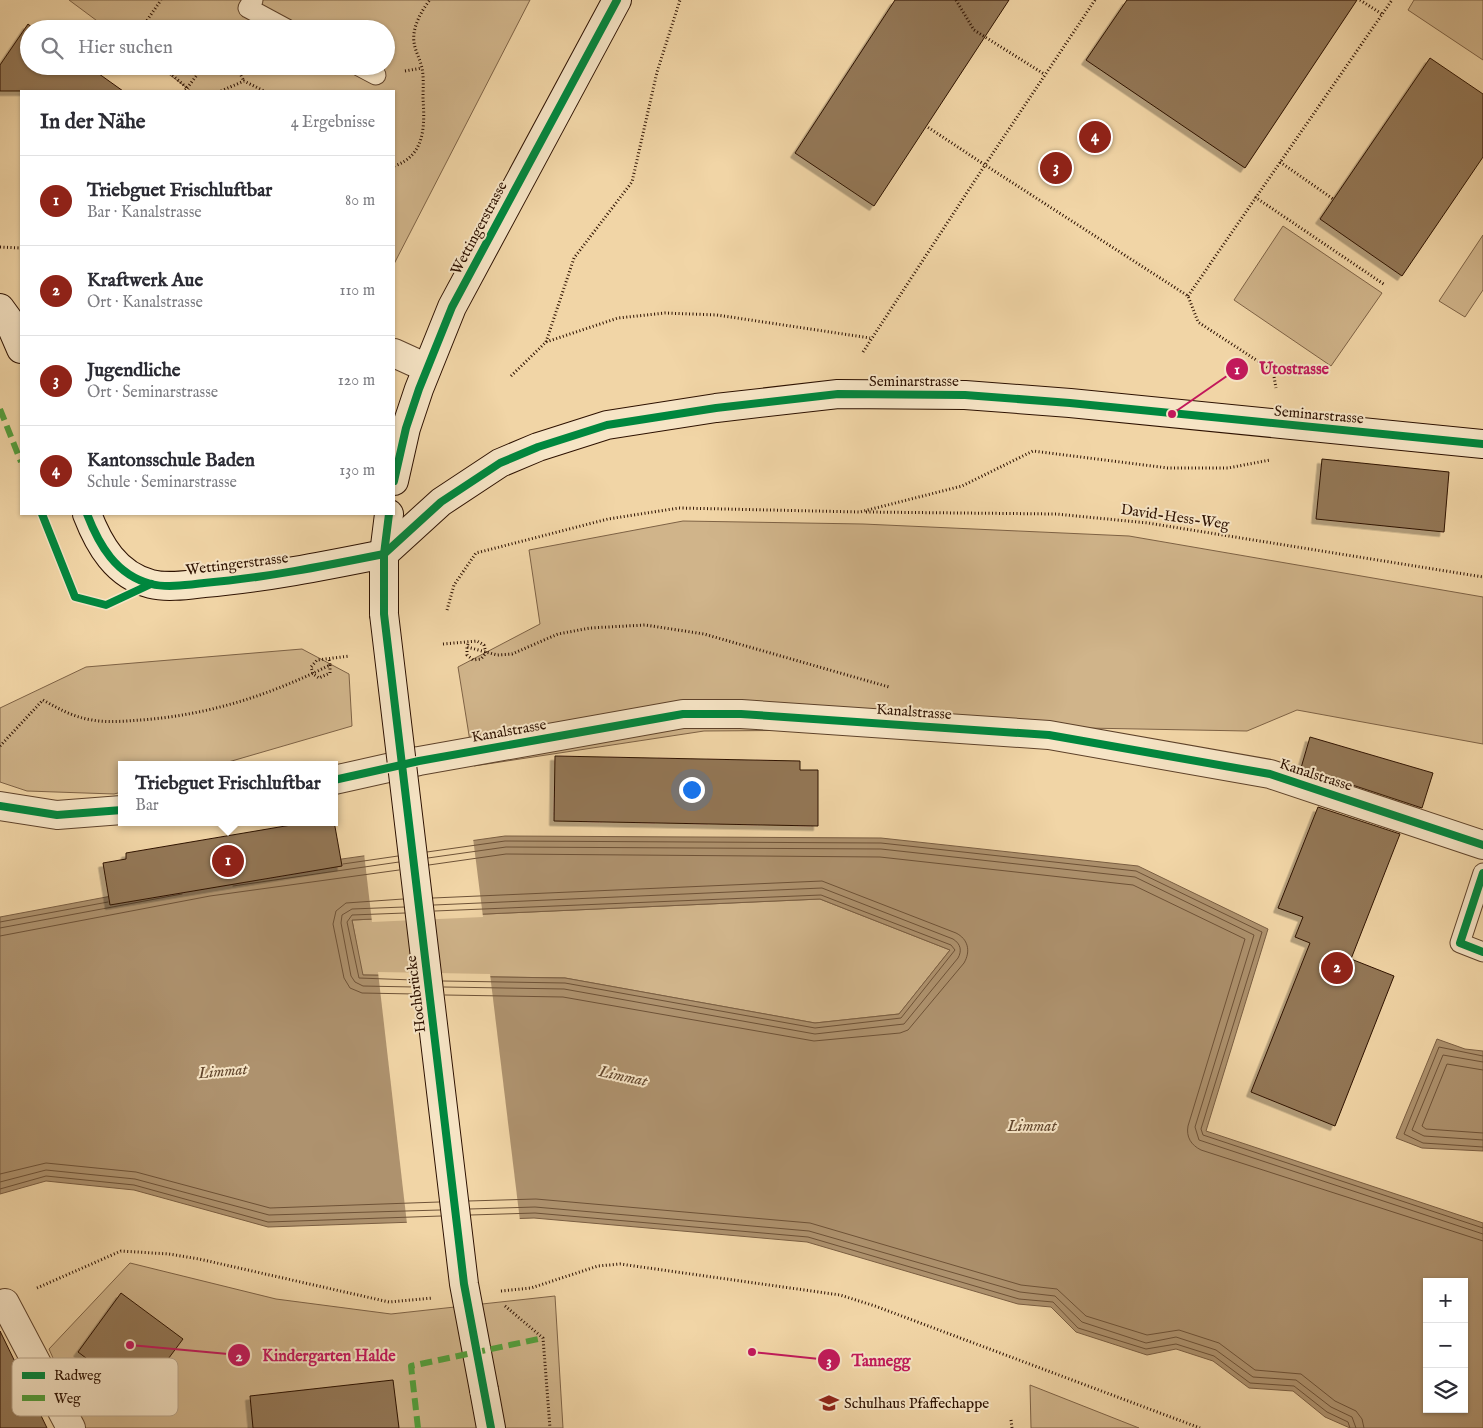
<!DOCTYPE html>
<html lang="de">
<meta charset="utf-8">
<style>
:root{--surface:#fff;--page:#f2f2f3;--text:#2b2b33;--muted:#7c7c81;--line:#e1e1e2;--accent:#8f2418}
body{margin:0;font-family:"IM FELL English",serif;background:var(--page);color:var(--text)}
.controls{position:absolute;right:15px;bottom:15px;display:grid;overflow:hidden;border-radius:0px;box-shadow:0 1px 4px #0004}
.controls button{width:45px;height:45px;display:grid;place-items:center;padding:0;border:0;border-bottom:1px solid var(--line);background:var(--surface);color:var(--text);font:25px sans-serif}
.you{position:absolute;left:691px;top:789px;width:18px;height:18px;margin:-12px;border:4px solid #fff;border-radius:50%;background:#1a73e8;box-shadow:0 0 0 8px #1a73e833}
.badge{display:grid;place-items:center;width:32px;height:32px;border-radius:50%;background:var(--accent);color:#fff;font-size:16px;font-weight:700}
.pin{position:absolute;translate:-50% -50%;border:2px solid #fff;box-shadow:0 1px 5px #0006}
.popup{position:absolute;left:118px;top:761px;width:220px;height:65px;box-sizing:border-box;display:grid;place-content:center;border-radius:0px;background:var(--surface);filter:drop-shadow(0 1px 4px #0005);font-size:16px;white-space:nowrap;color:var(--muted)}
.popup b{font-size:19px;color:var(--text)}
.popup::after{content:'';position:absolute;left:50%;top:100%;margin-left:-10px;border:10px solid transparent;border-top-color:var(--surface)}
.list{margin:0;padding:0;list-style:none}
h2{display:flex;justify-content:space-between;align-items:center;height:65px;margin:0;padding:0 20px;font-size:21px}
h2 small{font-size:16px;font-weight:400;color:var(--muted)}
.list li{display:grid;grid-template-columns:32px 1fr auto;gap:15px;align-items:center;box-sizing:border-box;height:90px;padding:0 20px;border-top:1px solid var(--line)}
.list b{display:block;font-size:19px;white-space:nowrap}
.list p{margin:0;font-size:16px;white-space:nowrap;color:var(--muted)}
.list em{font-size:16px;font-style:normal;color:var(--muted)}
.icon{flex:none;width:28px;height:28px;fill:none;stroke:currentColor;stroke-width:2;stroke-linecap:round;stroke-linejoin:round}
.map{position:relative;flex:none;width:1483px;height:1428px;overflow:hidden}
.search{position:absolute;background:var(--surface);box-shadow:0 1px 4px #0004;left:20px;top:20px;width:375px;height:55px;display:flex;align-items:center;gap:12px;box-sizing:border-box;padding:0 18px;border-radius:28px;color:var(--muted);font-size:19px}
.panel{position:absolute;background:var(--surface);box-shadow:0 1px 4px #0004;left:20px;top:90px;width:375px;height:425px;border-radius:0px}
.map>svg:first-child{display:block}
</style>
<div class="map">
<svg width="1483" height="1428" viewBox="0 0 1483 1428">
<defs>
<filter id="shadow"><feDropShadow dx="-4.5" dy="4.5" stdDeviation="0" flood-color="#0004"/></filter>
</defs>
<rect width="100%" height="100%" fill="#f1d5a6"/>
<filter id="stains"><feTurbulence type="fractalNoise" baseFrequency=".004" numOctaves="4"/><feColorMatrix values="0 0 0 0 .2 0 0 0 0 .09 0 0 0 0 .02 0 0 0 .5 -.17"/></filter>
<radialGradient id="worn" r=".72"><stop offset=".6" stop-color="#630" stop-opacity="0"/><stop offset="1" stop-color="#630" stop-opacity=".3"/></radialGradient>
<g fill="#d0b48a" stroke="#7e6245">
<polygon points="69,0 530,0 394,264 394,91 191,91 158,66 386,66 386,29 108,29"/>
<polygon points="1414,0 1483,0 1483,60 1408,10"/>
<polygon points="1283,226 1382,293 1331,366 1234,300"/>
<polygon points="1483,235 1483,290 1465,317 1439,301"/>
<polygon points="683,521 863,524 1129,536 1483,597 1483,744 1297,710 1247,731 977,726 839,730 704,731 474,766 458,667 540,624 529,550"/>
<polygon points="302,649 349,674 352,726 218,765 122,765 122,792 114,794 27,791 0,782 0,708 86,667"/>
<polygon points="820,899 950,950 899,1014 815,1023 565,978 362,975 352,920"/>
<polygon points="130,1263 276,1299 391,1314 555,1296 563,1428 84,1428 49,1349"/>
<polygon points="1030,1385 1139,1428 1031,1428"/>
</g>
<g fill="#ae926e" stroke="#7a5e42" fill-rule="evenodd">
<path d="M505 836 881 838 1138 866 1268 929 1206 1131 1483 1223V1428H1350L1325 1417 1293 1391 1249 1388 1213 1361 1176 1349 1147 1355 1076 1332 1051 1307 1018 1304 807 1242 534 1218 268 1227 134 1190 46 1181 0 1194V917L207 878ZM820 899 950 950 899 1014 815 1023 565 978 363 975 352 920ZM1427 1282H1464V1409H1427Z"/>
<polygon points="1437,1039 1465,1049 1483,1051 1483,1151 1422,1148 1396,1138"/>
</g>
<g fill="#f1d5a6">
<polygon points="473,838 483,917 372,922 364,853"/>
<polygon points="378,972 490,974 520,1221 407,1224"/>
</g>
<g fill="none" stroke-linecap="round" stroke-linejoin="round">
<g stroke="#6e5237" stroke-width="1">
<polyline points="427,852 505,841 881,843 1136,871 1262,932 1201,1129 1203,1135 1483,1228"/>
<polyline points="428,858 506,847 881,849 1135,877 1254,935 1195,1127 1199,1140 1483,1234"/>
<polyline points="343,864 398,856"/>
<path d="M429 865 506 854 880 857 1133 885 1245 939 1188 1126C1186 1137 1191 1145 1201 1150L1483 1241"/>
<polyline points="233,886 399,862"/>
<path d="M433 898 822 881 956 933C968 939 971 951 964 963L908 1030 900 1033 814 1041 563 997 445 995"/>
<polyline points="403,899 346,903 336,911 333,924 344,978 350,988 362,993 414,994"/>
<path d="M434 905 822 888 953 939C961 944 962 951 958 958L904 1024 815 1034 564 989 444 987"/>
<polyline points="404,907 352,909 342,915 341,923 351,976 355,982 363,986 413,987"/>
<polyline points="435,911 821,895 951,945 955,950 901,1018 815,1028 565,983 443,981"/>
<polyline points="405,913 352,915 347,922 359,978 413,980"/>
<polyline points="0,922 108,902"/>
<polyline points="0,928 182,894"/>
<polyline points="0,936 210,896 399,870"/>
<polyline points="1483,1056 1439,1047 1404,1134 1423,1143 1483,1147"/>
<polyline points="1483,1062 1443,1055 1412,1130 1424,1136 1483,1140"/>
<polyline points="1483,1070 1447,1064 1422,1126 1426,1129 1483,1133"/>
<polyline points="0,1174 46,1163 136,1172 270,1208 439,1202"/>
<polyline points="0,1182 46,1170 135,1179 269,1215 440,1210"/>
<polyline points="0,1189 46,1176 134,1185 268,1222 441,1216"/>
<polyline points="469,1201 536,1199 810,1223 1021,1285 1057,1289 1086,1316 1147,1335 1179,1330 1219,1343 1255,1370 1301,1374 1335,1401 1356,1411 1362,1419 1364,1428"/>
<polyline points="470,1209 535,1207 809,1231 1020,1292 1055,1296 1082,1322 1146,1343 1176,1337 1216,1350 1253,1377 1296,1380 1331,1407 1352,1417 1356,1428"/>
<polyline points="471,1215 535,1213 808,1237 1019,1299 1053,1302 1078,1328 1146,1349 1176,1344 1214,1356 1250,1383 1294,1386 1327,1412 1348,1422 1350,1428"/>
</g>
</g>
<g fill="#937756" stroke="#2d1100" filter="url(#shadow)">
<polygon points="895,0 1009,0 874,206 795,153"/>
<polygon points="1127,0 1357,0 1245,168 1086,60"/>
<polygon points="28,24 34,29 29,29 29,66 88,66 123,91 0,91 0,65"/>
<polygon points="1430,58 1483,94 1483,157 1402,276 1320,219"/>
<polygon points="1322,459 1449,472 1444,532 1316,519"/>
<polygon points="1310,737 1433,773 1422,808 1301,768"/>
<polygon points="555,756 800,761 800,770 818,770 818,826 554,821"/>
<polygon points="1318,807 1400,834 1351,959 1394,976 1335,1126 1251,1092 1310,943 1295,937 1303,917 1278,908"/>
<polygon points="334,821 342,866 110,905 103,863 126,859 126,853 309,822"/>
<polygon points="121,1293 183,1339 139,1398 78,1352"/>
<polygon points="0,1331 34,1401 47,1428 0,1428"/>
<polygon points="393,1380 399,1428 253,1428 250,1396"/>
</g>
<g fill="none" stroke-linecap="round" stroke-linejoin="round">
<defs>
<g id="service">
<polyline points="253,0 248,8 287,29"/>
<polyline points="359,66 376,75"/>
<polyline points="1483,873 1460,943 1483,952"/>
</g>
<g id="minor">
<polyline points="394,353 427,368"/>
<polyline points="334,780 419,761 683,714 741,714 1049,735 1270,774 1483,845"/>
<polyline points="0,806 57,815 122,810"/>
<polyline points="5,1303 71,1428"/>
</g>
<g id="secondary">
<polyline points="0,308 8,319 21,349"/>
<polyline points="394,481 406,428 419,389 452,307 617,0"/>
<path d="M87 514C99 545 116 575 151 584 167 588 187 585 204 583 264 578 324 566 384 554"/>
<polyline points="384,554 441,502 500,463 538,447 607,425 716,408 838,394 965,395 1070,403 1483,444"/>
<polyline points="384,614 384,554 389,514"/>
<polyline points="484,1390 491,1428"/>
</g>
</defs>
<use href="#service" stroke="#5e422a" stroke-width="21"/>
<use href="#minor" stroke="#5e422a" stroke-width="30"/>
<use href="#secondary" stroke="#2d1100" stroke-width="30"/>
<g stroke="#2d1100" stroke-width="3" stroke-dasharray="1 2.5" stroke-linecap="butt">
<polyline points="956,0 974,30 1044,74"/>
<polyline points="1095,0 985,165 1188,296 1198,322 1273,371 1276,388"/>
<polyline points="1360,0 1382,14"/>
<polyline points="141,29 161,0"/>
<polyline points="162,66 187,88 184,91"/>
<polyline points="236,66 244,81"/>
<polyline points="405,71 422,68"/>
<polyline points="187,88 204,66"/>
<polyline points="221,91 244,81 264,91"/>
<polyline points="1280,162 1333,199"/>
<path d="M394 166C425 156 425 126 423 99 423 89 424 78 422 68 420 59 415 51 414 42 412 28 421 11 430 0"/>
<polyline points="1255,197 1385,285"/>
<polyline points="0,247 21,248"/>
<polyline points="1188,296 1392,0"/>
<polyline points="546,342 574,258 632,182 657,72 680,0"/>
<polyline points="863,352 985,165 926,126"/>
<polyline points="511,376 546,342 618,318 665,313 717,315 870,338"/>
<polyline points="866,512 1056,514 1148,523 1483,577"/>
<polyline points="447,610 454,585 476,553 608,519 679,508 860,512 962,486 1033,451 1168,468 1228,468 1270,460"/>
<polyline points="468,644 467,647 497,655 512,654 558,634 590,628 645,625 704,634 889,687"/>
<path d="M0 746 43 700C59 709 73 717 92 720 108 723 125 721 141 720 209 715 270 695 330 665L329 659"/>
<polyline points="37,1288 121,1251 169,1254 199,1259 389,1302 433,1298"/>
<polyline points="501,1291 531,1288 598,1266 620,1264 840,1295 875,1306 1200,1428"/>
<polyline points="505,1306 543,1338 550,1428"/>
<polyline points="1011,1420 1012,1428"/>
</g>
<use href="#service" stroke="#f6e4c5" stroke-width="19"/>
<use href="#minor" stroke="#f6e4c5" stroke-width="28"/>
<use href="#secondary" stroke="#f6e4c5" stroke-width="28"/>
<defs>
<polyline id="secondary-bridge" points="384,614 464,1284 484,1390"/>
</defs>
<use href="#secondary-bridge" stroke="#2d1100" stroke-width="30" stroke-linecap="butt"/>
<g stroke="#2d1100" stroke-width="3" stroke-dasharray="1 2.5" stroke-linecap="butt">
<polyline points="443,644 477,641 484,645 486,653 481,659 473,660 467,655 467,647"/>
<polyline points="330,665 330,673 319,678 313,674 311,667 317,660 350,656"/>
</g>
<use href="#secondary-bridge" stroke="#f6e4c5" stroke-width="28"/>
<g stroke="#52a03c" stroke-width="6" stroke-dasharray="12 6" stroke-linecap="butt">
<polyline points="0,409 21,462"/>
<polyline points="418,1428 411,1366 543,1338"/>
</g>
<defs>
<g id="cycleway">
<polyline points="394,481 406,428 419,389 452,307 617,0"/>
<polyline points="42,514 75,597 106,605 151,584"/>
<path d="M87 514C99 545 116 575 151 584 167 588 187 585 204 583 264 578 324 566 384 554"/>
<polyline points="389,514 384,554 384,614 464,1284 491,1428"/>
<polyline points="384,554 441,502 500,463 538,447 607,425 716,408 838,394 965,395 1070,403 1483,444"/>
<polyline points="334,780 419,761 683,714 741,714 1049,735 1270,774 1483,845"/>
<polyline points="0,806 57,815 122,810"/>
<polyline points="1483,873 1460,943 1483,952"/>
</g>
</defs>
<use href="#cycleway" stroke="#f6e4c5" stroke-width="11"/>
<use href="#cycleway" stroke="#00873e" stroke-width="8"/>
</g>
<defs>
<symbol id="school-bare" viewBox="-9 -9 18 18"><path d="M0-5L7-2L0 1L-7-2ZM-4 1L0 2.5L4 1V4Q0 6-4 4Z" fill="#8f2418" stroke="#f6e4c5" stroke-width="2.5" paint-order="stroke"/></symbol>
</defs>
<g fill-rule="evenodd">
<use href="#school-bare" x="815" y="1389" width="28" height="28"/>
</g>
<g text-anchor="middle" dominant-baseline="central" stroke-width="4" stroke-linejoin="round" paint-order="stroke">
<g font-size="15" fill="#2d1100" stroke="#f6e4c5">
<text transform="translate(479 228) rotate(-62)">Wettingerstrasse</text>
<text x="914" y="381">Seminarstrasse</text>
<text transform="translate(1319 415) rotate(5)">Seminarstrasse</text>
<text transform="translate(1175 517) rotate(8)">David-Hess-Weg</text>
<text transform="translate(237 564) rotate(-7)">Wettingerstrasse</text>
<text transform="translate(914 712) rotate(4)">Kanalstrasse</text>
<text transform="translate(509 731) rotate(-10)">Kanalstrasse</text>
<text transform="translate(1316 775) rotate(18)">Kanalstrasse</text>
<text transform="translate(416 994) rotate(-97)">Hochbrücke</text>
</g>
<g font-size="15" fill="#2d1100" stroke="#f6e4c5" text-anchor="start">
<text x="844" y="1403">Schulhaus Pfaffechappe</text>
</g>
<g font-size="16" font-style="italic" fill="#61452c" stroke="#f6e4c5">
<text transform="translate(223 1072) rotate(-5)">Limmat</text>
<text transform="translate(623 1077) rotate(12)">Limmat</text>
<text x="1032" y="1127">Limmat</text>
</g>
</g>
<rect x="12" y="1358" width="166" height="58" rx="8" fill="#f6e4c5" stroke="#baa58a" stroke-width="1"/>
<rect x="22" y="1372" width="23" height="7" fill="#00873e"/>
<rect x="22" y="1395" width="23" height="6" fill="#52a03c"/>
<g font-size="14" fill="#2d1100">
<text x="54" y="1380">Radweg</text>
<text x="54" y="1403">Weg</text>
</g>
<path fill="none" stroke="#c2185b" stroke-width="2" d="M1172 414L1237 369M130 1345L239 1355M752 1352L829 1360"/>
<g fill="#c2185b" stroke="#f6e4c5" stroke-width="2">
<circle cx="1172" cy="414" r="5"/>
<circle cx="130" cy="1345" r="5"/>
<circle cx="752" cy="1352" r="5"/>
<circle cx="1237" cy="369" r="12"/>
<circle cx="239" cy="1355" r="12"/>
<circle cx="829" cy="1360" r="12"/>
</g>
<g font-size="15" text-anchor="middle" font-weight="bold" fill="#fff">
<text x="1237" y="374">1</text>
<text x="239" y="1361">2</text>
<text x="829" y="1366">3</text>
</g>
<g font-size="16" text-anchor="middle" font-weight="bold" fill="#c2185b" stroke="#f6e4c5" stroke-width="4" stroke-linejoin="round" paint-order="stroke">
<text x="1294" y="374">Utostrasse</text>
<text x="329" y="1361">Kindergarten Halde</text>
<text x="881" y="1366">Tannegg</text>
</g>
<rect width="100%" height="100%" filter="url(#stains)"/>
<rect width="100%" height="100%" fill="url(#worn)"/>
</svg>
<div class="controls">
<button>+</button>
<button>−</button>
<button><svg class="icon" aria-label="layers" viewBox="0 0 24 24"><path d="M12 4l9 5-9 5-9-5zM3 14l9 5 9-5"/></svg></button>
</div>
<div class="you"></div>
<div class="pin badge" style="left:228px;top:861px">1</div>
<div class="popup"><b>Triebguet Frischluftbar</b>Bar</div>
<div class="pin badge" style="left:1337px;top:968px">2</div>
<div class="pin badge" style="left:1056px;top:168px">3</div>
<div class="pin badge" style="left:1095px;top:137px">4</div>
<div class="search"><svg class="icon" aria-label="search" viewBox="0 0 24 24"><circle cx="10" cy="10" r="6"/><path d="M15 15l6 6"/></svg>Hier suchen</div>
<section class="panel">
<h2>In der Nähe<small>4 Ergebnisse</small></h2>
<ul class="list">
<li><span class="badge">1</span><div><b>Triebguet Frischluftbar</b><p>Bar · Kanalstrasse</p></div><em>80 m</em></li>
<li><span class="badge">2</span><div><b>Kraftwerk Aue</b><p>Ort · Kanalstrasse</p></div><em>110 m</em></li>
<li><span class="badge">3</span><div><b>Jugendliche</b><p>Ort · Seminarstrasse</p></div><em>120 m</em></li>
<li><span class="badge">4</span><div><b>Kantonsschule Baden</b><p>Schule · Seminarstrasse</p></div><em>130 m</em></li>
</ul>
</section>
</div>
